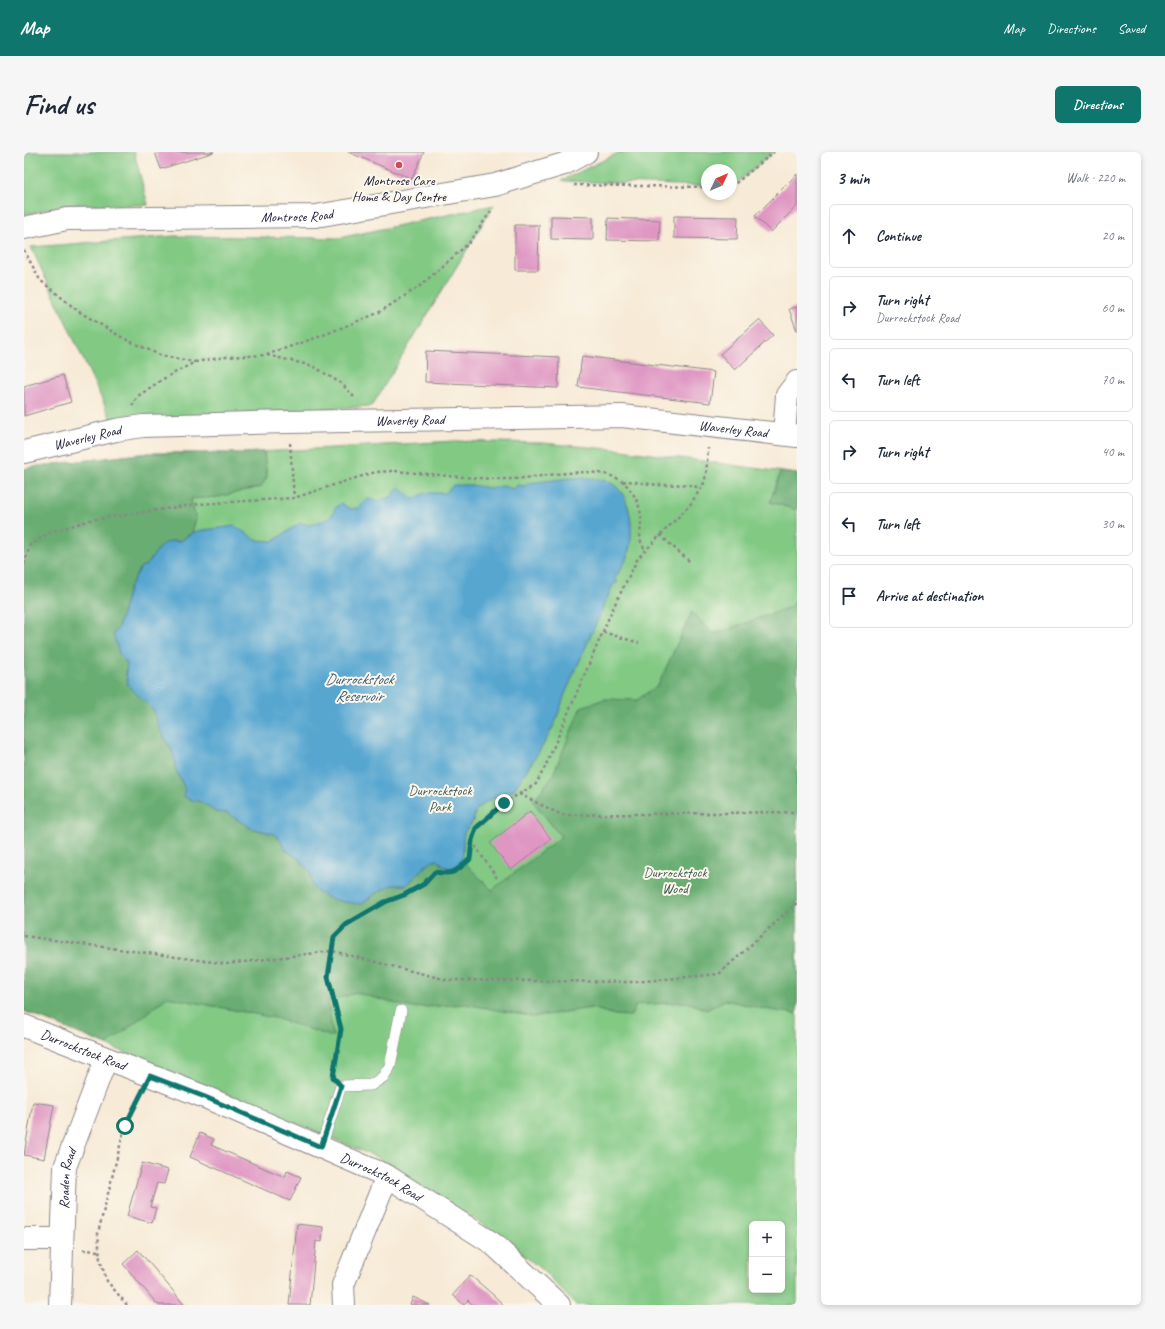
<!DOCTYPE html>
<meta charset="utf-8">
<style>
:root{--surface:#fff;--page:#f6f6f7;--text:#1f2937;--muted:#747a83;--line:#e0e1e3;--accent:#0f766e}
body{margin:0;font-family:Caveat,sans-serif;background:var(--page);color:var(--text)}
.controls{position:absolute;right:12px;bottom:12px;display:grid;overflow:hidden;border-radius:6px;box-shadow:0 2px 6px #0003}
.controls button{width:36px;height:36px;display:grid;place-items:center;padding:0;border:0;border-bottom:1px solid var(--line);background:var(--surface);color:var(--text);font:20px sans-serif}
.compass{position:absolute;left:677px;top:12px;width:36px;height:36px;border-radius:50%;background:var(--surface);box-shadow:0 2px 6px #0003;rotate:46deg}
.stop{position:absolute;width:12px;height:12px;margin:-9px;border:3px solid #0f766e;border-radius:50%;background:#fff}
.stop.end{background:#0f766e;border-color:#fff;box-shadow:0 1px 4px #0008}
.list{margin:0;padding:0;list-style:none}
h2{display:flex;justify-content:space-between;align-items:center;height:52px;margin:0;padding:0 16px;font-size:17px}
h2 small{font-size:13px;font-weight:400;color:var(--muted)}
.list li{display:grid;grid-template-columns:26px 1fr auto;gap:12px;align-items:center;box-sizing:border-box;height:64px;margin:0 8px 8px;padding:0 8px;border:1px solid var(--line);border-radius:6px}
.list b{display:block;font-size:15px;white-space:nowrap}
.list p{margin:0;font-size:13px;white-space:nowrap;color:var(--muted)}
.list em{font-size:13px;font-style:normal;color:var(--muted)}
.icon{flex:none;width:22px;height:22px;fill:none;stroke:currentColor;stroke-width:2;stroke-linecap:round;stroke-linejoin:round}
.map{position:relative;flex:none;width:773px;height:1153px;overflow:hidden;border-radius:6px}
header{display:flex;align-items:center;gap:24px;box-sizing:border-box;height:56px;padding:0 20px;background:var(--accent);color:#fff}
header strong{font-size:19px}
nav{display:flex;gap:22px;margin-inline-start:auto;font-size:14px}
.intro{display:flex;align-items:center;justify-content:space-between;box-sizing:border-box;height:96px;padding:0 24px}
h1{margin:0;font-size:28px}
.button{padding:10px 18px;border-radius:6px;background:var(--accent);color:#fff;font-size:14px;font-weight:700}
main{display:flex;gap:24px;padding:0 24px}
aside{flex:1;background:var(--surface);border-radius:6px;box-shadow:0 2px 6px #0003}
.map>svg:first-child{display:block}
</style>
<header>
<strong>Map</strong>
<nav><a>Map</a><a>Directions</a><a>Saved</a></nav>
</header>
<div class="intro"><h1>Find us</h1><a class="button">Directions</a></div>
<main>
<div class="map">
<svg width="773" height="1153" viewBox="0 0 773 1153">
<rect width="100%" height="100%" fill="#fbf7ec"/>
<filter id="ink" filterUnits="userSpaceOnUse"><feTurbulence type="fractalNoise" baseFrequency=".025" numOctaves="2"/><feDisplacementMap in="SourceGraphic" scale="8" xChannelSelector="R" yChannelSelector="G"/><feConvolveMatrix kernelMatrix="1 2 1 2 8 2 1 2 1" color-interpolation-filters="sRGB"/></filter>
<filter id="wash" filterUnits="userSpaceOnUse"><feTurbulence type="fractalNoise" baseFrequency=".012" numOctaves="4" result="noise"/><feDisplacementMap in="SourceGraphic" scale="16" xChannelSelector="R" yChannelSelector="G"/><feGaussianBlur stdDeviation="0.9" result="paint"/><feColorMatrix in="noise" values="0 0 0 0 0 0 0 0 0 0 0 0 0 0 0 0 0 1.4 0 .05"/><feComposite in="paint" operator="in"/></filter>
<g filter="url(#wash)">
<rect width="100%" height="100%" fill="#f7ead6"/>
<g fill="#82c984" stroke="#527660" fill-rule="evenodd">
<polygon points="0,0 110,0 124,53 40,53 0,63"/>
<polygon points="596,0 750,0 708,35 707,18 683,18 683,34 537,29"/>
<polygon points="470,53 348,254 88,269 7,95 151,84 315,86"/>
<path d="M431 289 518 291 598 298 773 322V1153H551L522 1121 469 1079 352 1005 224 951 0 859V317L14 314 125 301H218ZM728 1072H758V1138H728Z"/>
</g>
<g fill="#69ad72" stroke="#466856">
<path d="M240 300 243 325 237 335 194 345 167 347 172 367 168 381 157 389H148L123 413 117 415 106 434 94 476 89 482C94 493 93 503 103 511L102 522 104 533 130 559 137 580 147 596 151 607V616L168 648 177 649 192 660 203 661 227 676 250 682 256 688 262 698 274 706 287 720V729L303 745 318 749 338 752 349 743 367 733H383C391 725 402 709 414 708L420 715 432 714 438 708 468 738 537 685 509 649 528 625 557 555 581 547 613 548 634 533 668 460 690 482 769 454 773 443V862L740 857 701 848 683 858 663 850 612 853 607 864 591 863 567 856 510 865 441 852 388 856 333 841 304 849 309 885 251 866 143 845 83 893 0 859V317L14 314 125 301H218Z"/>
<polygon points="756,320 773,322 773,358 746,350"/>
</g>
<path fill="#56a6d0" stroke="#3c6486" d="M547 326C560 326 575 325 587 331 609 343 611 384 603 405 601 412 595 420 591 426L594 430 589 433 541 542 531 571 518 595 489 639C478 641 458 650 451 660 450 663 450 666 449 669 447 674 441 677 440 682 438 690 441 702 437 709 430 720 421 716 414 708 402 709 391 725 383 733H367L349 743 338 752C324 751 303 749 292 738 287 734 287 726 287 720L274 706 262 698 256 688 250 682 227 676 203 661 192 660 177 650 168 648 159 644 161 637 151 616V607L147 596 137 580 130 559 104 533 102 522 103 511C92 502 94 494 89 482L94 476 106 434 117 415 123 413 137 393 148 389H157L163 384 173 379 211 374 232 388 249 389 276 371 287 373 306 366 312 355 317 351 326 357 334 356 344 347 353 349 367 345 375 335 389 347 402 341H422L429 333H447L465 336 479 334 490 337 493 333 501 334 504 331Z"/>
<g id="blocks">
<g fill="#df96c3">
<polygon points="131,0 190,0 137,17"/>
<polygon points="324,0 400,0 388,27"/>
<polygon points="773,22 773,54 747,80 731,64"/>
<polygon points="527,64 569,65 569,88 527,87"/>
<polygon points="650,64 714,65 713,87 650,86"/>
<polygon points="584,66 636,68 635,89 583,88"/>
<polygon points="491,73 515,73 514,118 491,118"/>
<polygon points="773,155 773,179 765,157"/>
<polygon points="735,168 749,183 711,218 696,202"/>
<polygon points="402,199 535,205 534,236 401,230"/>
<polygon points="558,204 690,220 686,251 554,235"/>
<polygon points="39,223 47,250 0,264 0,234"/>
<polygon points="506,659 527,687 487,718 466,691"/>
<polygon points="9,950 30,953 20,1007 0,1003"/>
<polygon points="176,981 190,987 187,993 249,1020 261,1025 263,1019 277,1025 266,1049 166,1005"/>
<polygon points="118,1011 144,1018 140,1032 133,1031 126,1055 132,1056 128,1071 103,1064"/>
<polygon points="273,1072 299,1075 298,1090 292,1089 286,1153 265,1153"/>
<polygon points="114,1098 150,1140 160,1153 134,1153 99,1112"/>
<polygon points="446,1123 467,1141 480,1153 449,1153 444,1148 440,1153 429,1143"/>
<polygon points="389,1145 406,1153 386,1153"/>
</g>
</g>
</g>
<g filter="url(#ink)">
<use href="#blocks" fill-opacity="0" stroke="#8c8688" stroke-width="1"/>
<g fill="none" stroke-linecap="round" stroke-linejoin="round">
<defs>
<polyline id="lane" points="297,995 317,934 347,933 359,925 366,914 377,859"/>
<g id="street">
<path id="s1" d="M0 76 43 67 292 64 471 33 540 12 562 0"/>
<polyline points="760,282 763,243 773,230"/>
<path id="s2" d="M0 300 92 278 119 274 265 270 598 264 773 284"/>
<path id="s3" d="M0 874 181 945 363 1024 468 1091 535 1153"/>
<polyline points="0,1087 38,1087"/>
<path id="s4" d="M36 1153 41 1015 82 907"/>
<polyline points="320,1153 319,1133 363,1024"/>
</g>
</defs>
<use href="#lane" stroke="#8c8688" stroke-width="12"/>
<use href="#street" stroke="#8c8688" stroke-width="24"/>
<g stroke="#8c8688" stroke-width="2.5" stroke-dasharray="3 3" stroke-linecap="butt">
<polyline points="550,33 683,35"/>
<polyline points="707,35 750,0"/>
<polyline points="0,98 16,128 54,159 99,186 136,203 171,210"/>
<polyline points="243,203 289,214 318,232 331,246"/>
<polyline points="108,254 114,244 139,227 171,210 202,205 242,203 297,184 354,161 396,134 445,91 467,59 467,57"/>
<polyline points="266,291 270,346"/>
<path d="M599 330 602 329C613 330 624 332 635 333 648 334 664 329 676 337"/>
<polyline points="636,383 665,409"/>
<path d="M0 412 6 393 27 380 66 368 175 352 270 346 325 328 352 320 370 319C408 322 447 327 485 327 516 327 573 310 599 330 608 337 616 352 617 364 618 377 612 389 622 398"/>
<polyline points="579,480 615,491"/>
<polyline points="495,642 538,663 773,660"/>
<polyline points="473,726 447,688 452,676 480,651 512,632 521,615 589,456 614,406 666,353 680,331 682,323 684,296"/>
<polyline points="0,784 203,812 308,799 423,828 611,830 695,822 773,751"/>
<path d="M310 919 317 877 304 825 310 785 323 772 361 750 380 743 400 732 411 720C431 723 431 720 446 707L447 689"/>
<polyline points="59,1098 75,1099"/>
<polyline points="103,1153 83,1129 76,1108 74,1081 101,974 116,943"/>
</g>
<use href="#lane" stroke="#fff" stroke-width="11"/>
<use href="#street" stroke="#fff" stroke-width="22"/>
</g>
</g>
<g fill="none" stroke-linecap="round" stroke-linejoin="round" filter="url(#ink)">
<path stroke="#0f766e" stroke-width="5" d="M101 974 126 924 181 945 297 995 317 934 309 925 317 877 304 825 310 785 323 772 361 750 380 743 400 732 411 720C431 723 431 720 446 707L448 688 452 676 480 651"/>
</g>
<circle fill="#d1495b" stroke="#fbf7ec" stroke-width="1.5" cx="375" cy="13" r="4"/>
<g text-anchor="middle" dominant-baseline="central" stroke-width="4" stroke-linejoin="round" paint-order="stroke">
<g font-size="14" fill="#22223b" stroke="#fbf7ec">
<text x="375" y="28">Montrose Care<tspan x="375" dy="16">Home &amp; Day Centre</tspan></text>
</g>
<g font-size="14" fill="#22223b" stroke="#fbf7ec">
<text stroke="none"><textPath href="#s1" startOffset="274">Montrose Road</textPath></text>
<text stroke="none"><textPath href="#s2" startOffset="389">Waverley Road</textPath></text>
<text stroke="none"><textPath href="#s2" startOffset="713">Waverley Road</textPath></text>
<text stroke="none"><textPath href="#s2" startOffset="65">Waverley Road</textPath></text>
<text stroke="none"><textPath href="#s3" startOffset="64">Durrockstock Road</textPath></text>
<text stroke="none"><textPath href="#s3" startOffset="388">Durrockstock Road</textPath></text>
<text stroke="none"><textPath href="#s4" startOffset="127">Roaden Road</textPath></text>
</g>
<g font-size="14" fill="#445c55" stroke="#fbf7ec">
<text x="416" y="638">Durrockstock<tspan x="416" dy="16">Park</tspan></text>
<text x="651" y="720">Durrockstock<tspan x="651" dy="16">Wood</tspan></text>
</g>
<g font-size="15" font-style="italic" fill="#375777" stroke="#fbf7ec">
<text x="335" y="527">Durrockstock<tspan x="335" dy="17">Reservoir</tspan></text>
</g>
</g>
</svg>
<div class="controls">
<button>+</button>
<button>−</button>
</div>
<svg class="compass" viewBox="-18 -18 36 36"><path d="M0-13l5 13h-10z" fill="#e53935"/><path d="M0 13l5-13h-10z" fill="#747a83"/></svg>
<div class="stop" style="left:101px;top:974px"></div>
<div class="stop end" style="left:480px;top:651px"></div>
</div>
<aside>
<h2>3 min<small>Walk · 220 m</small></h2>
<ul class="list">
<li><svg class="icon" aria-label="ahead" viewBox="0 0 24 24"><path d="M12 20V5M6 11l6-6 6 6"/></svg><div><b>Continue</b></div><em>20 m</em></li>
<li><svg class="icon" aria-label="right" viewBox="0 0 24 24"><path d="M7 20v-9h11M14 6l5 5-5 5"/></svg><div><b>Turn right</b><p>Durrockstock Road</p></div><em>60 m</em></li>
<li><svg class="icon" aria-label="left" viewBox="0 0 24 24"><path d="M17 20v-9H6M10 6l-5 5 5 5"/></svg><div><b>Turn left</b></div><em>70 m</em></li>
<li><svg class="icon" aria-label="right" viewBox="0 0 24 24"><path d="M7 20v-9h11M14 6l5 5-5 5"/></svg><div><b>Turn right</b></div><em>40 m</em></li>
<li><svg class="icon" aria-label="left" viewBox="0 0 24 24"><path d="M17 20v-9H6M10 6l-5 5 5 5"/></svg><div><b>Turn left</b></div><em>30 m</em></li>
<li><svg class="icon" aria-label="arrive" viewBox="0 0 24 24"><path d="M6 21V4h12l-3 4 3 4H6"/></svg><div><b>Arrive at destination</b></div></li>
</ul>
</aside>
</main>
